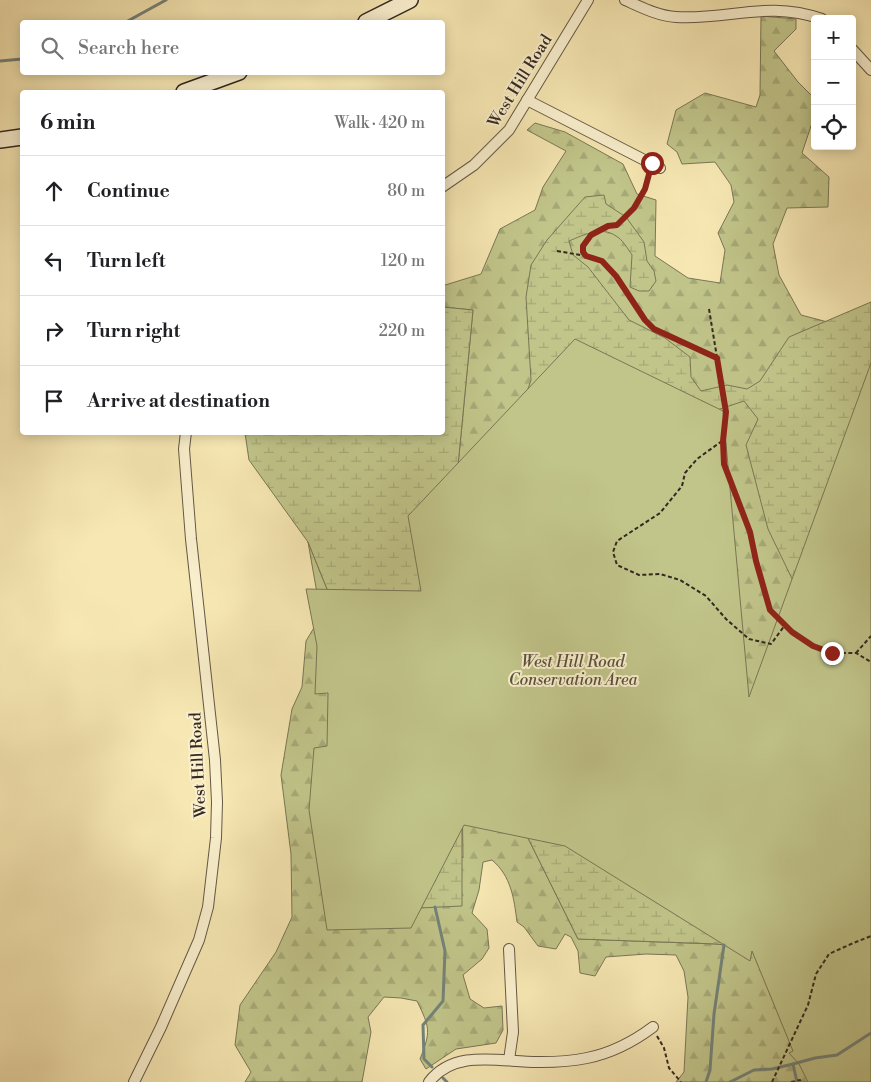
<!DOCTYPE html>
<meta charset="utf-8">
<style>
:root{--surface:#fff;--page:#f2f2f2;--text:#202124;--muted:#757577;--line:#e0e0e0}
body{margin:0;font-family:"Libre Bodoni",serif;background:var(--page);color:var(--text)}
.controls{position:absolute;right:15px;top:15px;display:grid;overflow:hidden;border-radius:5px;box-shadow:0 2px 12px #0003}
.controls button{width:45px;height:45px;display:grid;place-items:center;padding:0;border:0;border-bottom:1px solid var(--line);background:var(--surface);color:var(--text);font:25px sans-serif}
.stop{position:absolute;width:15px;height:15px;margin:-11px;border:4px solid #8f2418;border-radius:50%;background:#fff}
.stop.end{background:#8f2418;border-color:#fff;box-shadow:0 1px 5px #0008}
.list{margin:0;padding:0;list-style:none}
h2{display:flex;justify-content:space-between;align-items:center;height:65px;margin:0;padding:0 20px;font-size:21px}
h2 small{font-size:16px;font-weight:400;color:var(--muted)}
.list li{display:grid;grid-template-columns:32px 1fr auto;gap:15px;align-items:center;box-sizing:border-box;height:70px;padding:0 20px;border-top:1px solid var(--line)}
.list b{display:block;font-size:19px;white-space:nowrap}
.list em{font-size:16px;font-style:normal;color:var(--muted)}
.icon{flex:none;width:28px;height:28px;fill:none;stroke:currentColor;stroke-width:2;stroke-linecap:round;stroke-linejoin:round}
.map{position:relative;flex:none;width:871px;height:1082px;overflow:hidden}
.search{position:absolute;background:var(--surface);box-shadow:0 2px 12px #0003;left:20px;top:20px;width:425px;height:55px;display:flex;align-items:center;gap:12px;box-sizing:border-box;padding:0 18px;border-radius:5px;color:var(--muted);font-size:19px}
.panel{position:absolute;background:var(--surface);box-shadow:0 2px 12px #0003;left:20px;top:90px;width:425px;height:345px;border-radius:5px}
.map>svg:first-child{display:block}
</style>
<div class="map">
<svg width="871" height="1082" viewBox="0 0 871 1082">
<defs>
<pattern id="forest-firs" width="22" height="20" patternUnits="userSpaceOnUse" patternTransform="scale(1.25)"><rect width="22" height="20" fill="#c1c58a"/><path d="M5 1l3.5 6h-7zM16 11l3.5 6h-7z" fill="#a6a977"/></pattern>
<pattern id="wetland-marsh" width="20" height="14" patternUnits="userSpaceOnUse" patternTransform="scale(1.25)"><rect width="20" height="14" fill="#c1c58a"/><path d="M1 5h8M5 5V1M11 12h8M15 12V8" fill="none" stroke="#a6a977"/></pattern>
</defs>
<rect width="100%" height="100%" fill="#f7e8b3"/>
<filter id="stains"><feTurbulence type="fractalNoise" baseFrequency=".004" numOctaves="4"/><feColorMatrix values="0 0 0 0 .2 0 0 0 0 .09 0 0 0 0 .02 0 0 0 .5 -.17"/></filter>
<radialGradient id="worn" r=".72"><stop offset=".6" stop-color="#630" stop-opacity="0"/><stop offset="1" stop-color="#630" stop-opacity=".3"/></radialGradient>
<g fill="url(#forest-firs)" stroke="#7a7656">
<polygon points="761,16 796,19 796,29 774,51 798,82 815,99 815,114 802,153 829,177 828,207 787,208 773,244 779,275 801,315 839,325 771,726 457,476 473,310 443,307 442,286 481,274 500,229 535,210 543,187 566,151 527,130 535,123 565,132 623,164 637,194 656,200 655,256 688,278 720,283 725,250 718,233 734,202 731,185 715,162 682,164 677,152 667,144 676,110 705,93 756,107 760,95"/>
<path d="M308 542 376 710 463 858 462 793 528 838 578 939 717 944 761 950 871 1082H676L684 1072 688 997 684 971 676 955 646 954 606 957 595 976 580 973 578 951 571 937 565 934 556 949 538 946 524 927 517 922C514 898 511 876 492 860L483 862 479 890 472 913 487 929 489 948 482 959 463 975 470 999 484 1008 502 1006 503 1030 496 1043 456 1049 426 1069 420 1059C431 1031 430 1028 417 1001L401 998 384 997 368 1017 371 1032 362 1082H245L251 1072 235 1045 240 1005 276 952 292 917 291 854 281 775 292 709 302 687 306 641 321 616Z"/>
</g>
<path fill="url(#wetland-marsh)" stroke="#7a7656" d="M604 195 606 204 626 217 644 242 647 261 654 271 656 281 649 291H639L630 287 632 255C628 249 622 239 616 236 602 226 583 235 569 241L573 255 588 267 629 320 665 338 690 357 691 377 701 391 727 385 747 389 760 381 789 337 871 302V614H809L768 529 746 445 758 419 744 401 705 414 761 950 717 944 578 939 528 838 462 794V906L419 908 376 710 308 542 249 460 245 433 442 432 443 307 473 310 457 476 512 436 531 380 526 297 531 265 547 240 585 197Z"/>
<polygon fill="#c1c58a" stroke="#7a7656" points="575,339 723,411 749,697 871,363 871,1082 808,1082 799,1064 789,1053 793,1051 752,951 750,961 565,846 464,825 411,928 327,930 309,810 314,748 327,746 328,693 315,694 317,646 306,589 421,591 408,516"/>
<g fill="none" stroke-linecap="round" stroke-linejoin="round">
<g stroke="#74837a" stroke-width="3">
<polyline points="126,22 166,0"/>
<polyline points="0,61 22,59"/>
<polyline points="793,1064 815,1058 837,1055 871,1033"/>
<polyline points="432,1067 424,1059 423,1025 443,1001 445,951 435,907"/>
<polyline points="443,1078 447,1082"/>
<polyline points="706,1082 710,1070 714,1014 724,945"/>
<polyline points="730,1082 754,1070 772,1069 793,1064 797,1082"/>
</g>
<defs>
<g id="street">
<path d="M625 0C641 7 658 16 676 17 731 20 767 0 822 19"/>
<polyline points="852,49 871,70"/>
<polyline points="527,100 660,168"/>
<polyline points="442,187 474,165 509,130 588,0"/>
<polyline points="509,1060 513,1032 509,949"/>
<polyline points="134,1082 161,1027 199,940 208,907 216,838 217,802 215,760 191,539 184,449 186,432"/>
<path d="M429 1082C456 1047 504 1063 541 1062 556 1062 573 1061 587 1058 612 1053 633 1042 653 1027"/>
</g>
<g id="secondary">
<polyline points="366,22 410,0"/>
<polyline points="184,92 239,72"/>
<polyline points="0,140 22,137"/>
</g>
</defs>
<use href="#street" stroke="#655846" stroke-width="12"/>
<use href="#secondary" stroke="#342821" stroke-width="18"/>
<g stroke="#342821" stroke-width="2" stroke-dasharray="4 2.5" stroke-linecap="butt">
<polyline points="649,173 645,189 634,209 617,225 607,226 591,235 583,246 583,252 586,256 602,261 616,276 645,320 654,329 717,358"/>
<polyline points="557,251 586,256"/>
<polyline points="709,309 726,412 723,441 724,464 750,532 755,561 770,610 792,632 813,646 832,653 856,653 871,662"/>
<polyline points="722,441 697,459 685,473 682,486 660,513 617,541 613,552 617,565 639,575 660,574 680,580 706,596 726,619 749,639 771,644 785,625"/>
<polyline points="856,653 871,636"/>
<polyline points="657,1036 664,1048 669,1068 681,1082"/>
<polyline points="772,1082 808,1005 816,974 829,954 851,944 871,936"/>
<polyline points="791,1082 800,1080 801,1082"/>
</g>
<use href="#street" stroke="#faf0ce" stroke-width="10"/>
<use href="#secondary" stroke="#faf0ce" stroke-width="15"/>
</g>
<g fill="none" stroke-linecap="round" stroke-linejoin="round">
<polyline stroke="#8f2418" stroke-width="6" points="652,163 645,189 634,208 617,225 608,226 591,235 583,246 583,252 586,256 602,261 616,276 645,320 654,329 717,358 726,412 723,441 724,464 750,532 756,561 770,610 792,632 813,646 832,653"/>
</g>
<g text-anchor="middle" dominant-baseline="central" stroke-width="4" stroke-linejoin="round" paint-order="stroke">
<g font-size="16" fill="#342821" stroke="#faf0ce">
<text transform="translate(520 81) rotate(-58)">West Hill Road</text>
<text transform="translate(198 765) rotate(-93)">West Hill Road</text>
</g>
<g font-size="16" font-style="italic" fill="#574f3b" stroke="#faf0ce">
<text x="573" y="662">West Hill Road<tspan x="573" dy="18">Conservation Area</tspan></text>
</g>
</g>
<rect width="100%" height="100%" filter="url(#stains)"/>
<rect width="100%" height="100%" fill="url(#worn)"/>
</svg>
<div class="controls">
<button>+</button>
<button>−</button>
<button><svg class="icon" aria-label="locate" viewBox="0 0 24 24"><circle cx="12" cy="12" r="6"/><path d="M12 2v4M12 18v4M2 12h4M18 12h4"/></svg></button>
</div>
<div class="stop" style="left:652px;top:163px"></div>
<div class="stop end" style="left:832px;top:653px"></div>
<div class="search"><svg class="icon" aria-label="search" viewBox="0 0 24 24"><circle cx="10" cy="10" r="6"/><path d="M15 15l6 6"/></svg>Search here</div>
<section class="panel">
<h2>6 min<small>Walk · 420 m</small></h2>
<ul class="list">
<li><svg class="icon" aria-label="ahead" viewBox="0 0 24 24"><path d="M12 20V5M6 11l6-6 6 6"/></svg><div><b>Continue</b></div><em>80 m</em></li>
<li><svg class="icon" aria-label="left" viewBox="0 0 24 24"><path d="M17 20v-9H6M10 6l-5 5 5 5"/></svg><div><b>Turn left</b></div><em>120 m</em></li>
<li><svg class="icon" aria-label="right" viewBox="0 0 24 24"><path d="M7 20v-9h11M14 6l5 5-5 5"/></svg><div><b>Turn right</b></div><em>220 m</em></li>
<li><svg class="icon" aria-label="arrive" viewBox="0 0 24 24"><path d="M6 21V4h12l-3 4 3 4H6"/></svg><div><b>Arrive at destination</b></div></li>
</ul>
</section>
</div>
